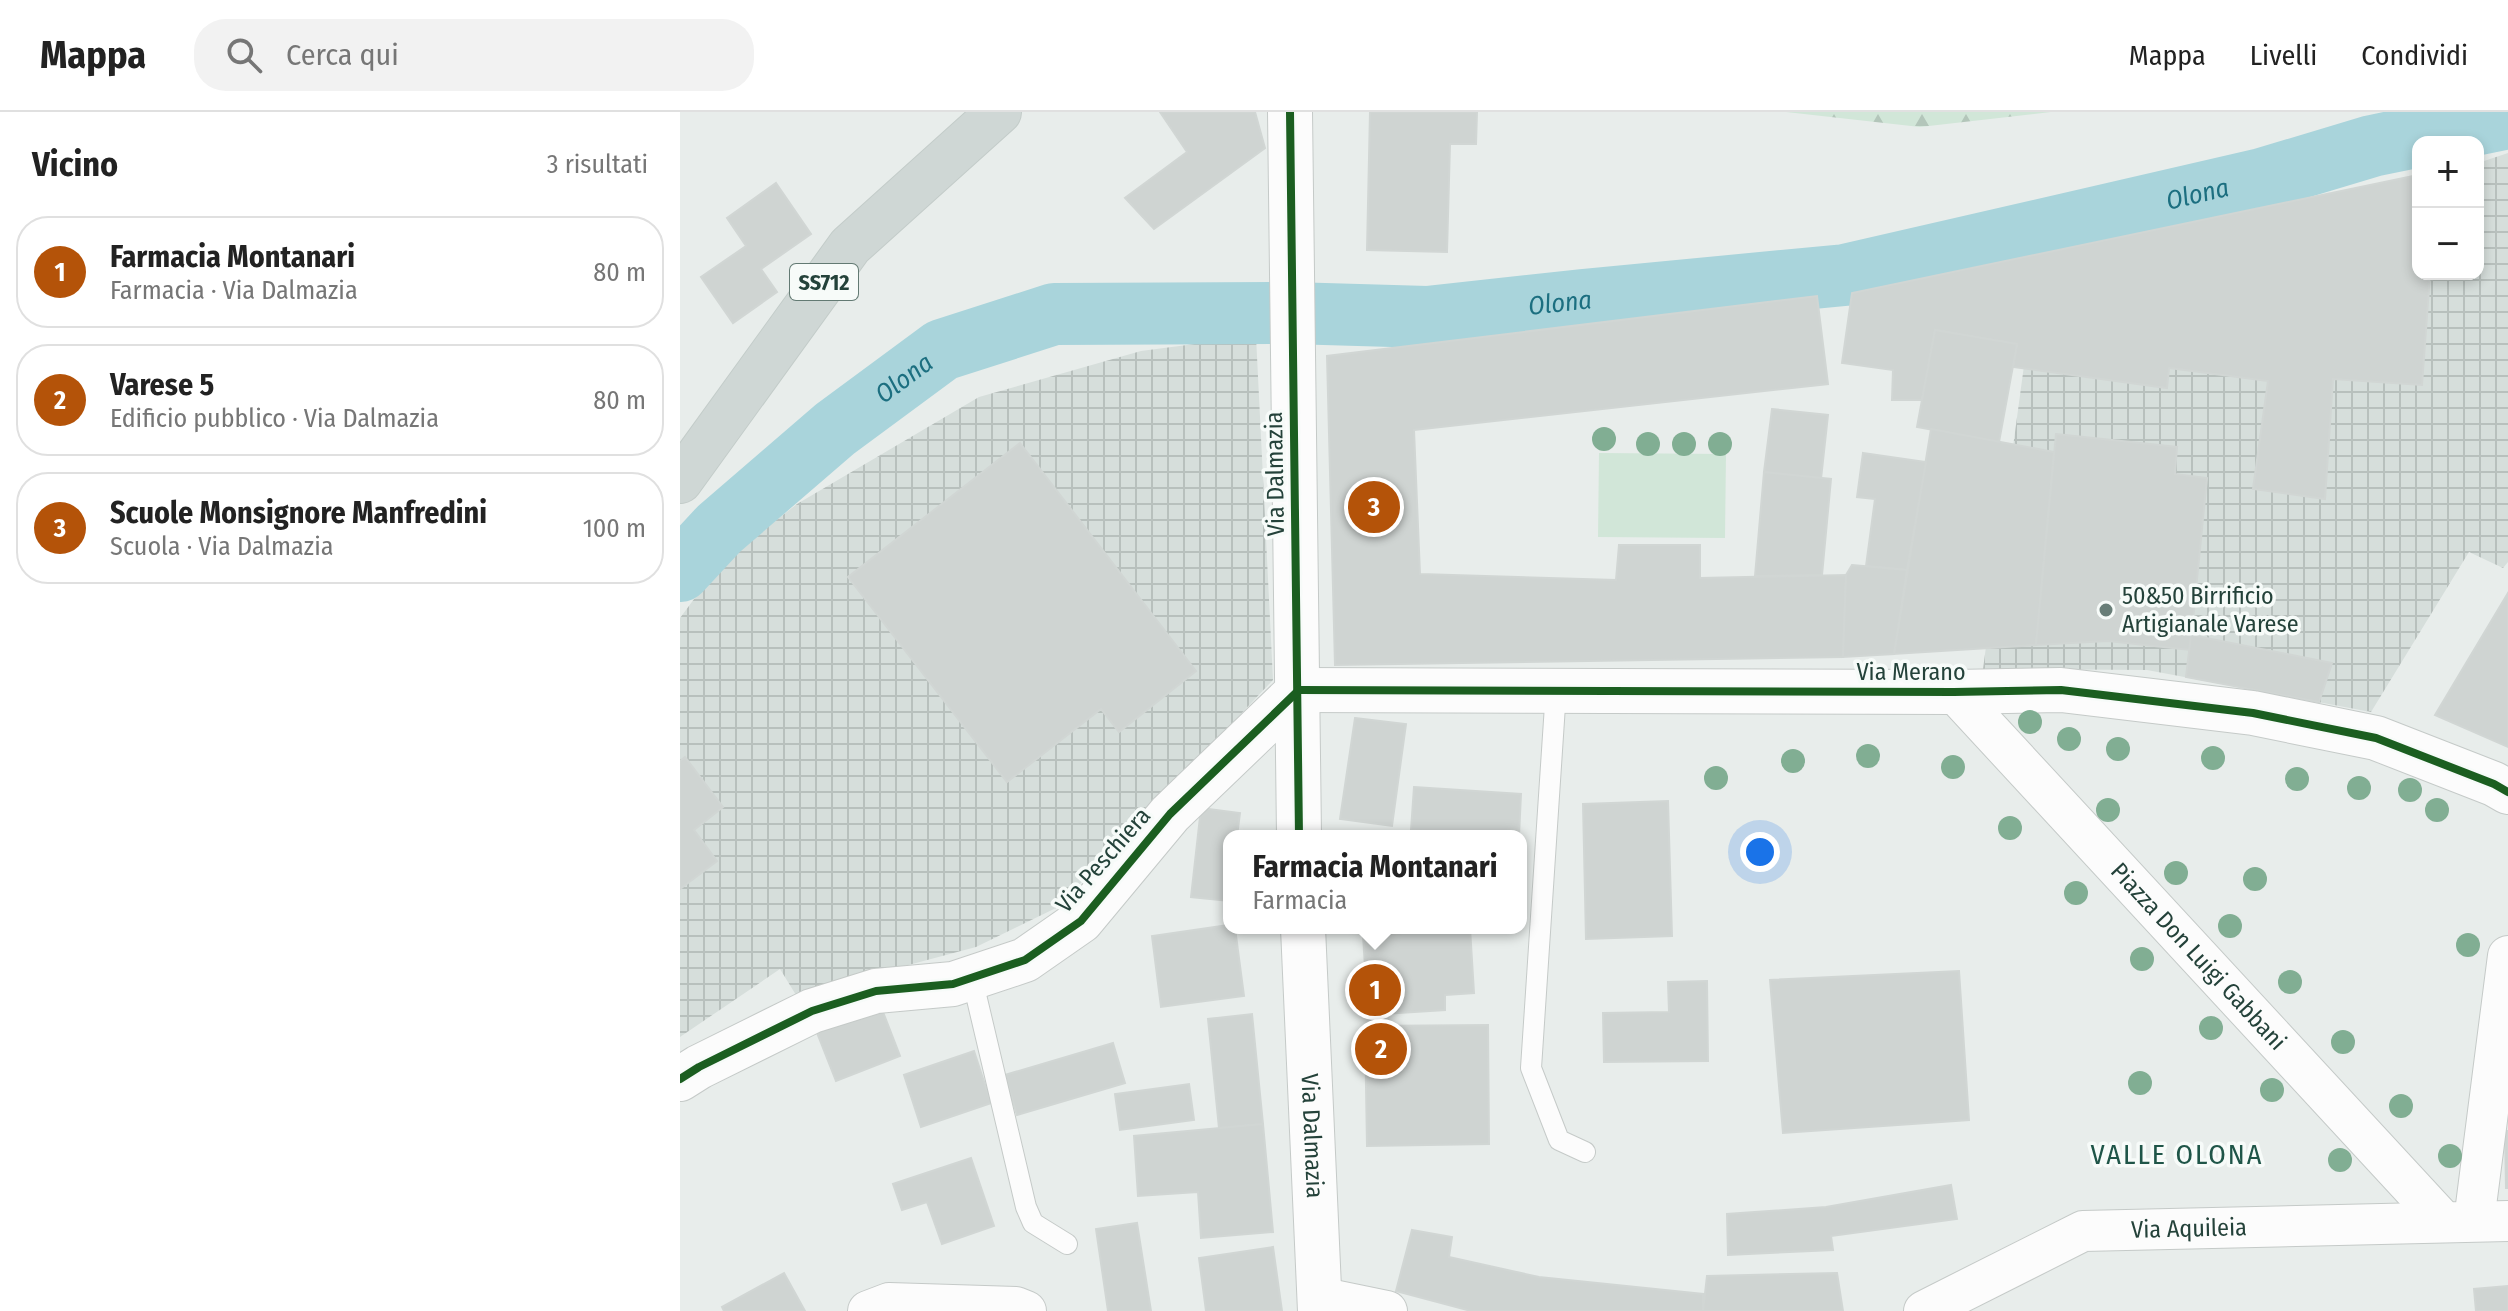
<!DOCTYPE html>
<html lang="it">
<meta charset="utf-8">
<style>
:root{--surface:#fff;--page:#f2f2f2;--text:#222;--muted:#767676;--line:#e0e0e0;--accent:#b45309}
body{margin:0;font-family:"Fira Sans Condensed",sans-serif;background:var(--page);color:var(--text)}
.controls{position:absolute;right:24px;top:24px;display:grid;overflow:hidden;border-radius:16px;box-shadow:0 4px 12px #0003}
.controls button{width:72px;height:72px;display:grid;place-items:center;padding:0;border:0;border-bottom:2px solid var(--line);background:var(--surface);color:var(--text);font:40px sans-serif}
.you{position:absolute;left:1080px;top:740px;width:28px;height:28px;margin:-20px;border:6px solid #fff;border-radius:50%;background:#1a73e8;box-shadow:0 0 0 12px #1a73e833}
.badge{display:grid;place-items:center;width:52px;height:52px;border-radius:50%;background:var(--accent);color:#fff;font-size:26px;font-weight:700}
.pin{position:absolute;translate:-50% -50%;border:4px solid #fff;box-shadow:0 2px 8px #0006}
.popup{position:absolute;left:543px;top:718px;width:304px;height:104px;box-sizing:border-box;display:grid;place-content:center;border-radius:16px;background:var(--surface);filter:drop-shadow(0 2px 6px #0005);font-size:26px;white-space:nowrap;color:var(--muted)}
.popup b{font-size:30px;color:var(--text)}
.popup::after{content:'';position:absolute;left:50%;top:100%;margin-left:-16px;border:16px solid transparent;border-top-color:var(--surface)}
.list{margin:0;padding:0;list-style:none}
h2{display:flex;justify-content:space-between;align-items:center;height:104px;margin:0;padding:0 32px;font-size:34px}
h2 small{font-size:26px;font-weight:400;color:var(--muted)}
.list li{display:grid;grid-template-columns:52px 1fr auto;gap:24px;align-items:center;box-sizing:border-box;height:112px;margin:0 16px 16px;padding:0 16px;border:2px solid var(--line);border-radius:32px}
.list b{display:block;font-size:30px;white-space:nowrap}
.list p{margin:0;font-size:26px;white-space:nowrap;color:var(--muted)}
.list em{font-size:26px;font-style:normal;color:var(--muted)}
.icon{flex:none;width:44px;height:44px;fill:none;stroke:currentColor;stroke-width:2;stroke-linecap:round;stroke-linejoin:round}
.map{position:relative;flex:none;width:1828px;height:1199px;overflow:hidden}
header{display:flex;align-items:center;gap:48px;box-sizing:border-box;height:112px;padding:0 40px;background:var(--surface);border-bottom:2px solid var(--line)}
header strong{font-size:38px}
nav{display:flex;gap:44px;margin-inline-start:auto;font-size:28px}
.search{width:560px;height:72px;background:var(--page);display:flex;align-items:center;gap:20px;box-sizing:border-box;padding:0 28px;border-radius:32px;color:var(--muted);font-size:30px}
main{display:flex}
aside{flex:1;background:var(--surface)}
.map>svg:first-child{display:block}
</style>
<header>
<strong>Mappa</strong>
<div class="search"><svg class="icon" aria-label="search" viewBox="0 0 24 24"><circle cx="10" cy="10" r="6"/><path d="M15 15l6 6"/></svg>Cerca qui</div>
<nav><a>Mappa</a><a>Livelli</a><a>Condividi</a></nav>
</header>
<main>
<aside>
<h2>Vicino<small>3 risultati</small></h2>
<ul class="list">
<li><span class="badge">1</span><div><b>Farmacia Montanari</b><p>Farmacia · Via Dalmazia</p></div><em>80 m</em></li>
<li><span class="badge">2</span><div><b>Varese 5</b><p>Edificio pubblico · Via Dalmazia</p></div><em>80 m</em></li>
<li><span class="badge">3</span><div><b>Scuole Monsignore Manfredini</b><p>Scuola · Via Dalmazia</p></div><em>100 m</em></li>
</ul>
</aside>
<div class="map">
<svg width="1828" height="1199" viewBox="0 0 1828 1199">
<defs>
<pattern id="industrial-grid" width="8" height="8" patternUnits="userSpaceOnUse" patternTransform="scale(2)"><rect width="8" height="8" fill="#d6dedb"/><path d="M0 4h8M4 0v8" fill="none" stroke="#b8c0bd"/></pattern>
<pattern id="forest-firs" width="22" height="20" patternUnits="userSpaceOnUse" patternTransform="scale(2)"><rect width="22" height="20" fill="#d1e6d8"/><path d="M5 1l3.5 6h-7zM16 11l3.5 6h-7z" fill="#b3c6ba"/></pattern>
</defs>
<rect width="100%" height="100%" fill="#e8edeb"/>
<g fill="url(#industrial-grid)">
<polygon points="1828,41 1828,450 1823,456 1789,440 1691,600 1467,558 1303,557 1360,135 1583,96 1738,162 1798,162 1798,51"/>
<polygon points="576,224 593,568 378,795 296,835 116,883 100,857 0,925 0,506 40,452 117,392 299,285 461,239"/>
</g>
<polygon fill="url(#forest-firs)" points="1106,0 1371,0 1240,15"/>
<polygon fill="#d1e6d8" points="919,341 1046,342 1045,426 918,425"/>
<g fill="none" stroke-linecap="round" stroke-linejoin="round">
<path stroke="#a9d4db" stroke-width="62" id="s1" d="M0 459 39 417 155 317 262 238 374 202 610 201 747 205 903 188 1165 163 1582 67 1692 34 1828 6"/>
</g>
<g fill="#cfd4d2" stroke="#d1d6d4" stroke-width="2">
<polygon points="480,0 575,0 585,36 474,117 445,86 507,40"/>
<polygon points="690,0 797,0 796,32 770,32 767,140 687,138"/>
<polygon points="1738,63 1738,162 1750,162 1742,273 1653,267 1645,387 1573,377 1588,269 1489,256 1487,276 1333,255 1337,232 1255,218 1242,288 1212,288 1213,258 1162,251 1172,181"/>
<polygon points="96,71 131,122 81,157 97,180 53,211 21,165 66,134 47,106"/>
<polygon points="1137,184 1148,272 734,318 740,462 936,468 939,433 1020,433 1020,466 1166,463 1163,545 655,553 647,244"/>
<polygon points="1255,218 1337,232 1319,330 1237,315"/>
<polygon points="1092,297 1148,303 1141,367 1084,360"/>
<polygon points="1251,317 1374,340 1356,533 1214,542"/>
<polygon points="1376,322 1497,335 1495,362 1527,366 1510,538 1428,529 1356,533"/>
<polygon points="340,331 516,559 439,620 421,597 327,670 168,465"/>
<polygon points="1183,341 1246,350 1227,458 1186,454 1195,387 1177,385"/>
<polygon points="1084,360 1151,367 1142,463 1075,464"/>
<polygon points="1172,453 1227,458 1214,542 1163,545 1166,463"/>
<polygon points="1828,481 1828,635 1755,603"/>
<polygon points="1511,523 1652,551 1639,590 1506,565"/>
<polygon points="675,606 726,612 712,714 660,707"/>
<polygon points="5,645 43,695 14,718 37,749 0,777 0,649"/>
<polygon points="734,675 841,682 839,724 793,724 793,722 731,718"/>
<polygon points="988,689 992,824 906,827 903,692"/>
<polygon points="521,696 560,701 557,724 549,724 549,789 511,785"/>
<polygon points="660,721 719,722 719,724 660,724"/>
<polygon points="549,813 549,816 555,816 564,884 481,895 472,824"/>
<polygon points="790,816 794,881 765,883 765,898 688,903 683,823"/>
<polygon points="1279,859 1289,1008 1103,1021 1090,868"/>
<polygon points="1027,869 1028,949 924,950 923,901 989,900 988,870"/>
<polygon points="198,887 220,944 156,969 134,913"/>
<polygon points="572,902 583,1012 539,1016 528,907"/>
<polygon points="808,913 809,1032 687,1034 685,914"/>
<polygon points="433,931 445,971 337,1003 325,963"/>
<polygon points="294,939 311,991 241,1015 224,963"/>
<polygon points="509,972 514,1008 440,1018 435,982"/>
<polygon points="583,1012 593,1120 521,1126 518,1080 458,1084 454,1024"/>
<polygon points="1825,1019 1828,1019 1828,1076 1826,1076"/>
<polygon points="291,1046 314,1114 262,1132 247,1090 222,1098 213,1072"/>
<polygon points="1271,1073 1277,1107 1151,1124 1153,1138 1048,1143 1047,1102 1146,1095"/>
<polygon points="457,1111 471,1199 428,1199 416,1117"/>
<polygon points="732,1118 772,1125 769,1145 859,1165 1023,1182 1023,1199 791,1199 716,1179"/>
<polygon points="593,1135 602,1199 526,1199 519,1146"/>
<polygon points="104,1161 125,1199 44,1199 42,1195"/>
<polygon points="1157,1161 1163,1199 1023,1199 1027,1164"/>
<polygon points="1828,1174 1828,1199 1796,1199 1794,1177"/>
</g>
<g fill="none" stroke-linecap="round" stroke-linejoin="round">
<defs>
<g id="service">
<polyline points="876,578 851,956 879,1028 905,1040"/>
<polyline points="292,866 346,1095 353,1111 387,1132"/>
</g>
<g id="minor">
<path id="s2" d="M1274 580 1763 1109"/>
<polyline points="1794,1109 1828,844"/>
<polyline points="639,1185 707,1199"/>
<polyline points="188,1199 209,1191 336,1195 346,1199"/>
<path id="s3" d="M1244 1199 1403 1119 1828 1109"/>
</g>
<g id="tertiary">
<polyline points="610,0 619,724"/>
<polyline points="619,578 1274,580 1381,578 1573,601 1696,626 1814,672 1828,680"/>
<path id="s4" d="M623 816 640 1199"/>
<polyline points="0,967 19,955 132,899 196,879 273,872 345,848 401,809 490,702 619,578"/>
</g>
<polyline id="primary" points="0,369 170,134 319,0"/>
</defs>
<use href="#service" stroke="#c5cac8" stroke-width="22"/>
<use href="#minor" stroke="#c5cac8" stroke-width="42"/>
<use href="#tertiary" stroke="#c5cac8" stroke-width="46"/>
<use href="#primary" stroke="#c3ccc9" stroke-width="46"/>
<use href="#service" stroke="#fcfcfc" stroke-width="20"/>
<use href="#minor" stroke="#fcfcfc" stroke-width="40"/>
<use href="#tertiary" stroke="#fcfcfc" stroke-width="44"/>
<use href="#primary" stroke="#cfd7d5" stroke-width="44"/>
<defs>
<g id="cycleway">
<polyline points="610,0 619,724"/>
<polyline points="619,578 1274,580 1381,578 1573,601 1696,626 1814,672 1828,680"/>
<polyline points="0,967 19,955 132,899 196,879 273,872 345,848 401,809 490,702 619,578"/>
</g>
</defs>
<use href="#cycleway" stroke="#f7fbf9" stroke-width="13"/>
<use href="#cycleway" stroke="#1b5e20" stroke-width="8"/>
</g>
<g fill="#81ae93">
<circle cx="924" cy="327" r="12"/>
<circle cx="968" cy="332" r="12"/>
<circle cx="1004" cy="332" r="12"/>
<circle cx="1040" cy="332" r="12"/>
<circle cx="1350" cy="610" r="12"/>
<circle cx="1389" cy="627" r="12"/>
<circle cx="1438" cy="637" r="12"/>
<circle cx="1188" cy="644" r="12"/>
<circle cx="1533" cy="646" r="12"/>
<circle cx="1113" cy="649" r="12"/>
<circle cx="1273" cy="655" r="12"/>
<circle cx="1036" cy="666" r="12"/>
<circle cx="1617" cy="667" r="12"/>
<circle cx="1679" cy="676" r="12"/>
<circle cx="1730" cy="678" r="12"/>
<circle cx="1428" cy="698" r="12"/>
<circle cx="1757" cy="698" r="12"/>
<circle cx="1330" cy="716" r="12"/>
<circle cx="1496" cy="761" r="12"/>
<circle cx="1575" cy="767" r="12"/>
<circle cx="1396" cy="781" r="12"/>
<circle cx="1550" cy="814" r="12"/>
<circle cx="1788" cy="833" r="12"/>
<circle cx="1462" cy="847" r="12"/>
<circle cx="1610" cy="870" r="12"/>
<circle cx="1531" cy="916" r="12"/>
<circle cx="1663" cy="930" r="12"/>
<circle cx="1460" cy="971" r="12"/>
<circle cx="1592" cy="978" r="12"/>
<circle cx="1721" cy="994" r="12"/>
<circle cx="1770" cy="1044" r="12"/>
<circle cx="1660" cy="1048" r="12"/>
</g>
<circle fill="#697e78" stroke="#f7fbf9" stroke-width="3" cx="1426" cy="498" r="8"/>
<g text-anchor="middle" dominant-baseline="central" stroke-width="7" stroke-linejoin="round" paint-order="stroke">
<rect fill="#f7fbf9" stroke="#637a73" stroke-width="2" x="110" y="152" width="68" height="36" rx="6"/>
<g font-size="22" font-weight="bold" fill="#24423a">
<text x="144" y="170">SS712</text>
</g>
<g font-size="24" fill="#24423a" stroke="#f7fbf9">
<text transform="translate(595 362) rotate(-91)">Via Dalmazia</text>
<text x="1231" y="560">Via Merano</text>
<text transform="translate(423 748) rotate(-49)">Via Peschiera</text>
<text stroke="none"><textPath href="#s2" startOffset="360">Piazza Don Luigi Gabbani</textPath></text>
<text stroke="none"><textPath href="#s4" startOffset="208">Via Dalmazia</textPath></text>
<text stroke="none"><textPath href="#s3" startOffset="284">Via Aquileia</textPath></text>
</g>
<g font-size="24" fill="#24423a" stroke="#f7fbf9" text-anchor="start">
<text x="1442" y="484">50&amp;50 Birrificio<tspan x="1442" dy="28">Artigianale Varese</tspan></text>
</g>
<g font-size="26" font-style="italic" fill="#1c6f80" stroke="#f7fbf9">
<text stroke="none"><textPath href="#s1" startOffset="1616">Olona</textPath></text>
<text stroke="none"><textPath href="#s1" startOffset="968">Olona</textPath></text>
<text stroke="none"><textPath href="#s1" startOffset="296">Olona</textPath></text>
</g>
<g font-size="28" letter-spacing="2" fill="#1f5548" stroke="#f7fbf9">
<text x="1497" y="1042">VALLE OLONA</text>
</g>
</g>
</svg>
<div class="controls">
<button>+</button>
<button>−</button>
</div>
<div class="you"></div>
<div class="pin badge" style="left:695px;top:878px">1</div>
<div class="popup"><b>Farmacia Montanari</b>Farmacia</div>
<div class="pin badge" style="left:701px;top:937px">2</div>
<div class="pin badge" style="left:694px;top:395px">3</div>
</div>
</main>
